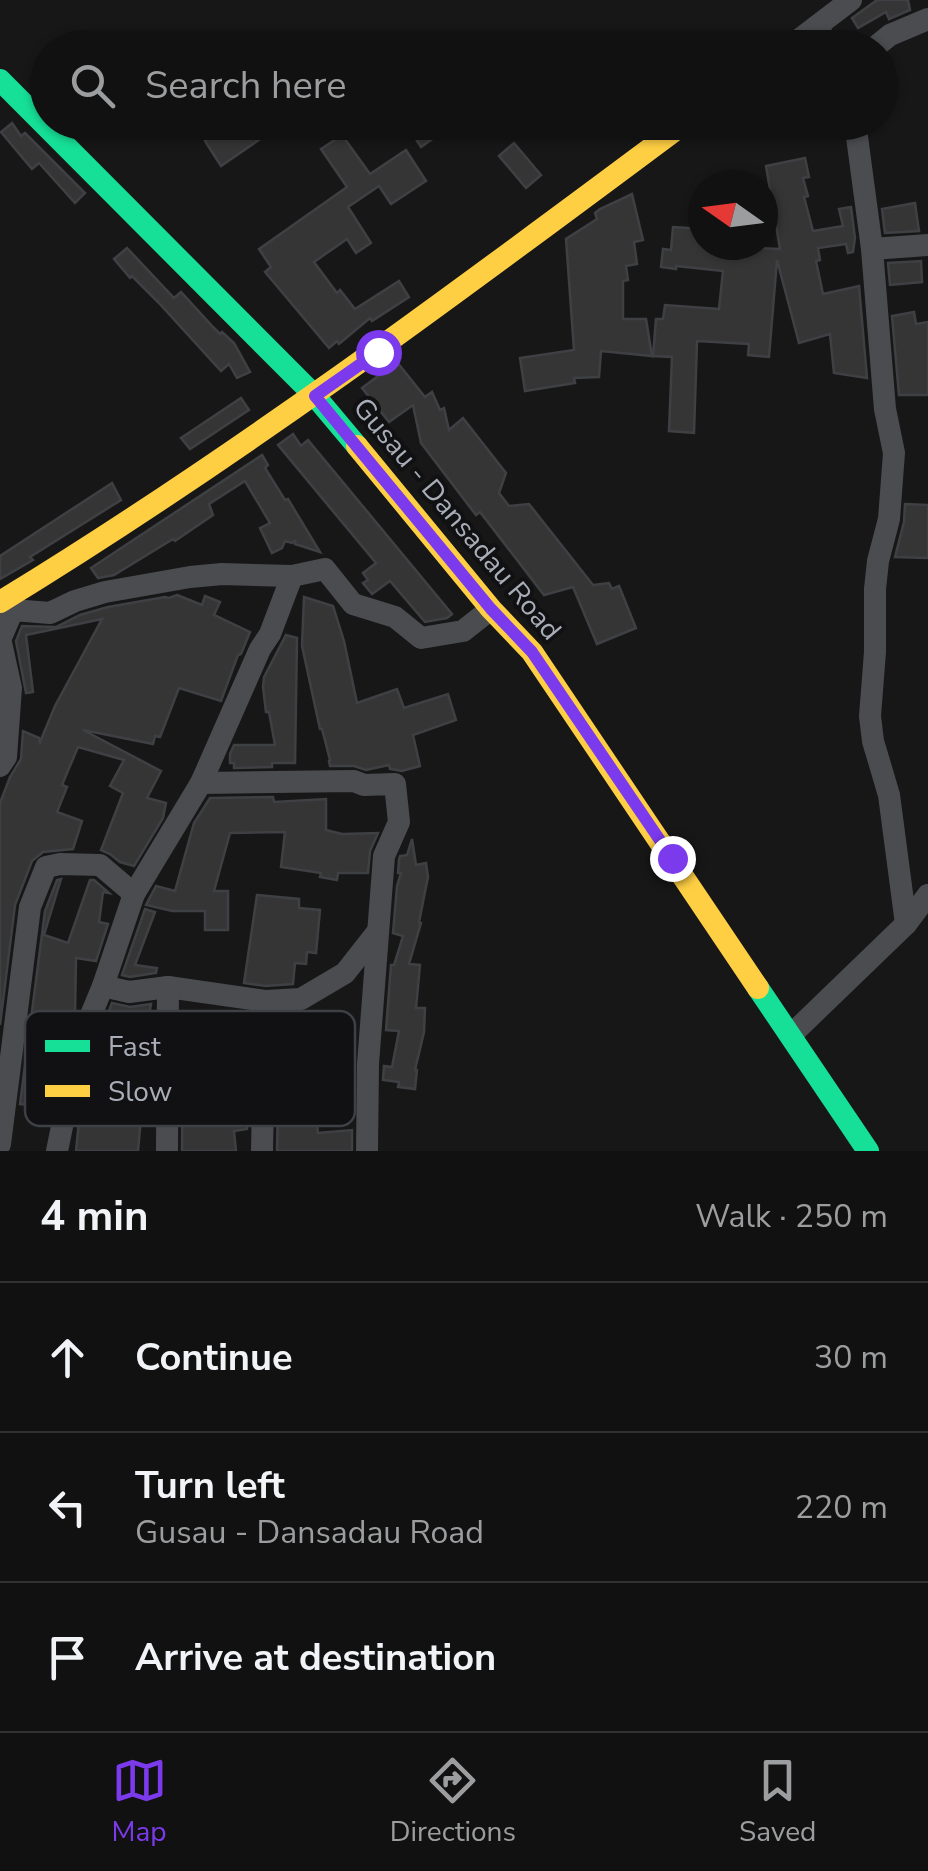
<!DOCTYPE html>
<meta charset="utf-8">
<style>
:root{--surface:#111;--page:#1e1f1f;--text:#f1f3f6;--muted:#9c9d9f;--line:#303131;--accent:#7c3aed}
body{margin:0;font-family:"Nunito Sans",sans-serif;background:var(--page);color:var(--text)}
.compass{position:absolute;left:688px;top:170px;width:90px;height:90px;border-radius:50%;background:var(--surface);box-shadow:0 2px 8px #0004;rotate:284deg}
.stop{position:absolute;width:30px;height:30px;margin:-22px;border:8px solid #7c3aed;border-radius:50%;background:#fff}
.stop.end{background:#7c3aed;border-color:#fff;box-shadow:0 2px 10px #0008}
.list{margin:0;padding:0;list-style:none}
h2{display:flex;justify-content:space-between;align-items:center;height:130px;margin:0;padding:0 40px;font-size:42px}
h2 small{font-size:32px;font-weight:400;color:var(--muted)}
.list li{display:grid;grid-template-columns:65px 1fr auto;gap:30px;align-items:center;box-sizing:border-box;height:150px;padding:0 40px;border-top:2px solid var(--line)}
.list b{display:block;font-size:38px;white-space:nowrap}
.list p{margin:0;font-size:32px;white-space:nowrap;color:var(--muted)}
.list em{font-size:32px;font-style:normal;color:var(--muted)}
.icon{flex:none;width:55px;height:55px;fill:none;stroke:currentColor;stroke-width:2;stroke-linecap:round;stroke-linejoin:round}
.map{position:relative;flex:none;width:928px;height:1151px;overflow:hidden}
.search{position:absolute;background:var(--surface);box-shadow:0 2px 8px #0004;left:30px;right:30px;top:30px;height:110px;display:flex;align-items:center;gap:25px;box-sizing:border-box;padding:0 35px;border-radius:55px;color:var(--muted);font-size:38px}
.sheet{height:580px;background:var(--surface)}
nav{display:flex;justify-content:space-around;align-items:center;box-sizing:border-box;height:140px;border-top:2px solid var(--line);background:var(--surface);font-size:28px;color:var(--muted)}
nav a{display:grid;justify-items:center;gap:5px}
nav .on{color:var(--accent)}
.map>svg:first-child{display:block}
</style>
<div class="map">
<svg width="928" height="1151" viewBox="0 0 928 1151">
<rect width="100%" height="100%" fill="#171717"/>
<g fill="#353536" stroke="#3f4043" stroke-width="2.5">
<polygon points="877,0 908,0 910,10 889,19 886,12 858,28 852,18"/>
<polygon points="232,122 262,122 269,133 221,166 205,141"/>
<polygon points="405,122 434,122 441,133 421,147"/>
<polygon points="12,123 21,136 25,133 85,193 75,203 39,163 32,169 1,132"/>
<polygon points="342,135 370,174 406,150 426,181 391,204 379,186 348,207 371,243 356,253 347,239 314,262 337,293 340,290 355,309 399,281 409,297 372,321 370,318 339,344 337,341 329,348 265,272 271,267 259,249 347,187 321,149"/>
<polygon points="514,143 541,175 526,188 499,156"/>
<polygon points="805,158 809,177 803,178 808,196 804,197 813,231 843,226 839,209 851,207 855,238 853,252 848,253 846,244 818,248 820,260 816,261 823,294 859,286 867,378 834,373 830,334 799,343 777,260 769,357 748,355 749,344 697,341 694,433 669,431 672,357 653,356 656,319 663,319 665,305 719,309 723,271 676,266 676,269 661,267 663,249 671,250 673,227 703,229 704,246 780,249 766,166"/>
<polygon points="632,194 643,240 634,242 637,264 626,266 628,280 623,281 623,319 646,319 652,356 601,351 599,377 574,378 575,383 525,391 520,358 574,350 566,239 597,219 595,213 600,209"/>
<polygon points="915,203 919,231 885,233 882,209"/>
<polygon points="127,248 174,298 181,292 213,327 220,334 222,332 234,343 250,372 237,378 229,364 221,371 158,302 132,276 130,278 114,259"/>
<polygon points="921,261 922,282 890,285 888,263"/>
<polygon points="914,312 916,324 928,322 928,395 899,395 892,316"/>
<polygon points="397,362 425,397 432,392 440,410 444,408 449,430 463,418 506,473 499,493 509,506 529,504 593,585 609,583 612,589 619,586 636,628 597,644 573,587 544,595 480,512 476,515 421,443 413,405 389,422 362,388"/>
<polygon points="241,398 249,410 190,449 181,438"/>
<polygon points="293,434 301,446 308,440 452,614 447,618 425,622 390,581 372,594 363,583 368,580 363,573 376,563 278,445"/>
<polygon points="262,455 268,465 265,468 285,500 288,499 320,552 295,544 295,541 292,543 285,541 282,548 272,553 260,528 270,523 245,481 209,504 213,515 175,541 173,539 114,575 98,578 91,568"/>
<polygon points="112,483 121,500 30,557 33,560 0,579 0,556"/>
<polygon points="905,504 928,505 928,558 895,557 904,522"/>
<polygon points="177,595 202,605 205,596 220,602 214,615 250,632 241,654 238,655 221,701 179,688 160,737 155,736 153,744 83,730 161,771 147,798 166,803 163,818 134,866 120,862 110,854 101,850 123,793 110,786 124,760 78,747 62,785 67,787 57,812 82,821 73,849 43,852 32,861 15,905 0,1025 0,803 10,777 21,759 23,731 39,738 40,742 55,706 102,619 26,635 33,692 26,693 16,641 22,626 56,627 80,615 108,607 165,597 169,598"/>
<polygon points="304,597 333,606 344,641 357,703 397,689 404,708 448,694 456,720 413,735 420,766 402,771 390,769 389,765 366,770 354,766 330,766 329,761 330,760 322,729 320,729 302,646"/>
<polygon points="286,635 297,638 295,763 272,763 272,767 234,768 234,763 230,763 230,754 234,745 275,745 269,712 266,712 263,687 264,677"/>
<polygon points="273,797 274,802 326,799 326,830 342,834 378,833 370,851 368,873 338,873 337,880 320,877 321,873 281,867 285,832 230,833 214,891 228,891 228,930 205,930 205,911 172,911 146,905 156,886 175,891 194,823 210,798"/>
<polygon points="412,839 416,865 426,863 428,877 419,922 421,923 409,964 420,965 416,1008 425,1008 424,1032 415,1070 417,1070 415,1089 398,1087 399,1082 383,1080 384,1066 392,1067 399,1031 386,1030 391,965 394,965 403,936 393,933 397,886 401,873 398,873 399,860 400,856 407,855"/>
<polygon points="61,879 44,935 68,943 90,880 94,880 109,893 103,892 99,922 108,924 96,961 76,958 75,1015 64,1041 48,1119 29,1116 31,1105 20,1104 45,911 57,880"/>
<polygon points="257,895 299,899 299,908 320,910 316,953 307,952 306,964 295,963 293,984 266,986 244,983"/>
<polygon points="145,909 155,912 135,965 157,968 156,973 130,977 122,975"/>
<polygon points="112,1003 130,1007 151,1004 147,1028 105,1021"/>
<polygon points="249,1033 247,1129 234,1131 236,1151 182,1151 183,1040"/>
<polygon points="153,1043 152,1108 142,1107 138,1151 76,1151 79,1121 87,1081 117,1084 119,1055 139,1057 140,1045"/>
<polygon points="348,1047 353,1099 315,1102 318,1133 352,1130 352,1151 277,1151 279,1050"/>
</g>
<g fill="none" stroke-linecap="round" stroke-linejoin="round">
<g stroke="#4b4c50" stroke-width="22">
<polyline points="816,27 832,48"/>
<polyline points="788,48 851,0"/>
<polyline points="874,48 890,35 928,19"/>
<polyline points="855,122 872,249 885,409 894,453 889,519 878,561 875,589 875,652 870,716 873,741 889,795 906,924"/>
<polyline points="872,249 928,245"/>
<polyline points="0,638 11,688 6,757 0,766"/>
<polyline points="0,640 13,610 50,613 75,601 105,592 190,577 222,574 292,576 325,569 353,604 395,617 421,638 463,631 491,609"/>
<polyline points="201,783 354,781 364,785 395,784 399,822 384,856 368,1064 367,1151"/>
<polyline points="103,986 129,992 168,987 265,1001 301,999 345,973 378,931"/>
<polyline points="791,1035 906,924 928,895"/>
<polyline points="0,1144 30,907 46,867 60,864 100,865 134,894"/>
<polyline points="57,1151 79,1044 103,986 134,894 201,783 260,649 270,634 292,576"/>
<polyline points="167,1151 168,987"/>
<polyline points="262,1151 265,1001"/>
</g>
<g stroke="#16e098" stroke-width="22">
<polyline points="0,80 315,396 357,446"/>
<polyline points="758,988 868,1151"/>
</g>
<g stroke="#ffcf43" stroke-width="22">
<polyline points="357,446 491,609 532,652 758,988"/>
<path d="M0 602C239 456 462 289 686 122"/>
</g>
</g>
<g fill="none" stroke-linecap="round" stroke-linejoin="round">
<polyline stroke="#7c3aed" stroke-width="12" points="378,352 315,396 491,609 532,652 672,858"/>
</g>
<g text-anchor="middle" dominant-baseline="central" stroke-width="8" stroke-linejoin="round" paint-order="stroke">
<g font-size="28" fill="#a8adb8" stroke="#111113">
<text transform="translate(457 519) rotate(50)">Gusau - Dansadau Road</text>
</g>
</g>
<rect x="25" y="1011" width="330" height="115" rx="15" fill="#111113" stroke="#3e4045" stroke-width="2.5"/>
<rect x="45" y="1040" width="45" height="12" fill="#16e098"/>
<rect x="45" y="1085" width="45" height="12" fill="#ffcf43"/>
<g font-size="28" fill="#a8adb8">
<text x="108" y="1056">Fast</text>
<text x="108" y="1101">Slow</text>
</g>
</svg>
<svg class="compass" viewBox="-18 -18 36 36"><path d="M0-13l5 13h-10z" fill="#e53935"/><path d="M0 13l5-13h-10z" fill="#9c9d9f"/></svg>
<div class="stop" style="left:378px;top:352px"></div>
<div class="stop end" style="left:672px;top:858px"></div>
<div class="search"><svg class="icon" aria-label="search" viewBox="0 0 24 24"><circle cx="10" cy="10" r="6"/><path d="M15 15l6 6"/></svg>Search here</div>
</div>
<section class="sheet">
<h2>4 min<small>Walk · 250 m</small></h2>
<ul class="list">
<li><svg class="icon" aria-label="ahead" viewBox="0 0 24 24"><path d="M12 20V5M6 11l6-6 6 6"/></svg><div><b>Continue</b></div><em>30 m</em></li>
<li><svg class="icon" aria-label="left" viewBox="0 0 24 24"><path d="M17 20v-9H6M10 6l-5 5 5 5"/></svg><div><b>Turn left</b><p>Gusau - Dansadau Road</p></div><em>220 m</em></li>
<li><svg class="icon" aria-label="arrive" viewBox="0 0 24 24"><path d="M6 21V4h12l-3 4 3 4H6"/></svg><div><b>Arrive at destination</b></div></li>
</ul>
</section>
<nav>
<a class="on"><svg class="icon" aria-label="map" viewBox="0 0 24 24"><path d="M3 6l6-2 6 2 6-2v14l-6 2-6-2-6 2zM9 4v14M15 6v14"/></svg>Map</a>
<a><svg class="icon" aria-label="directions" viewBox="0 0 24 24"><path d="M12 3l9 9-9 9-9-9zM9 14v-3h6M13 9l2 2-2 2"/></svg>Directions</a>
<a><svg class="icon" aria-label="saved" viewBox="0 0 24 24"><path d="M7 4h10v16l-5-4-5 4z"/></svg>Saved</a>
</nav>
